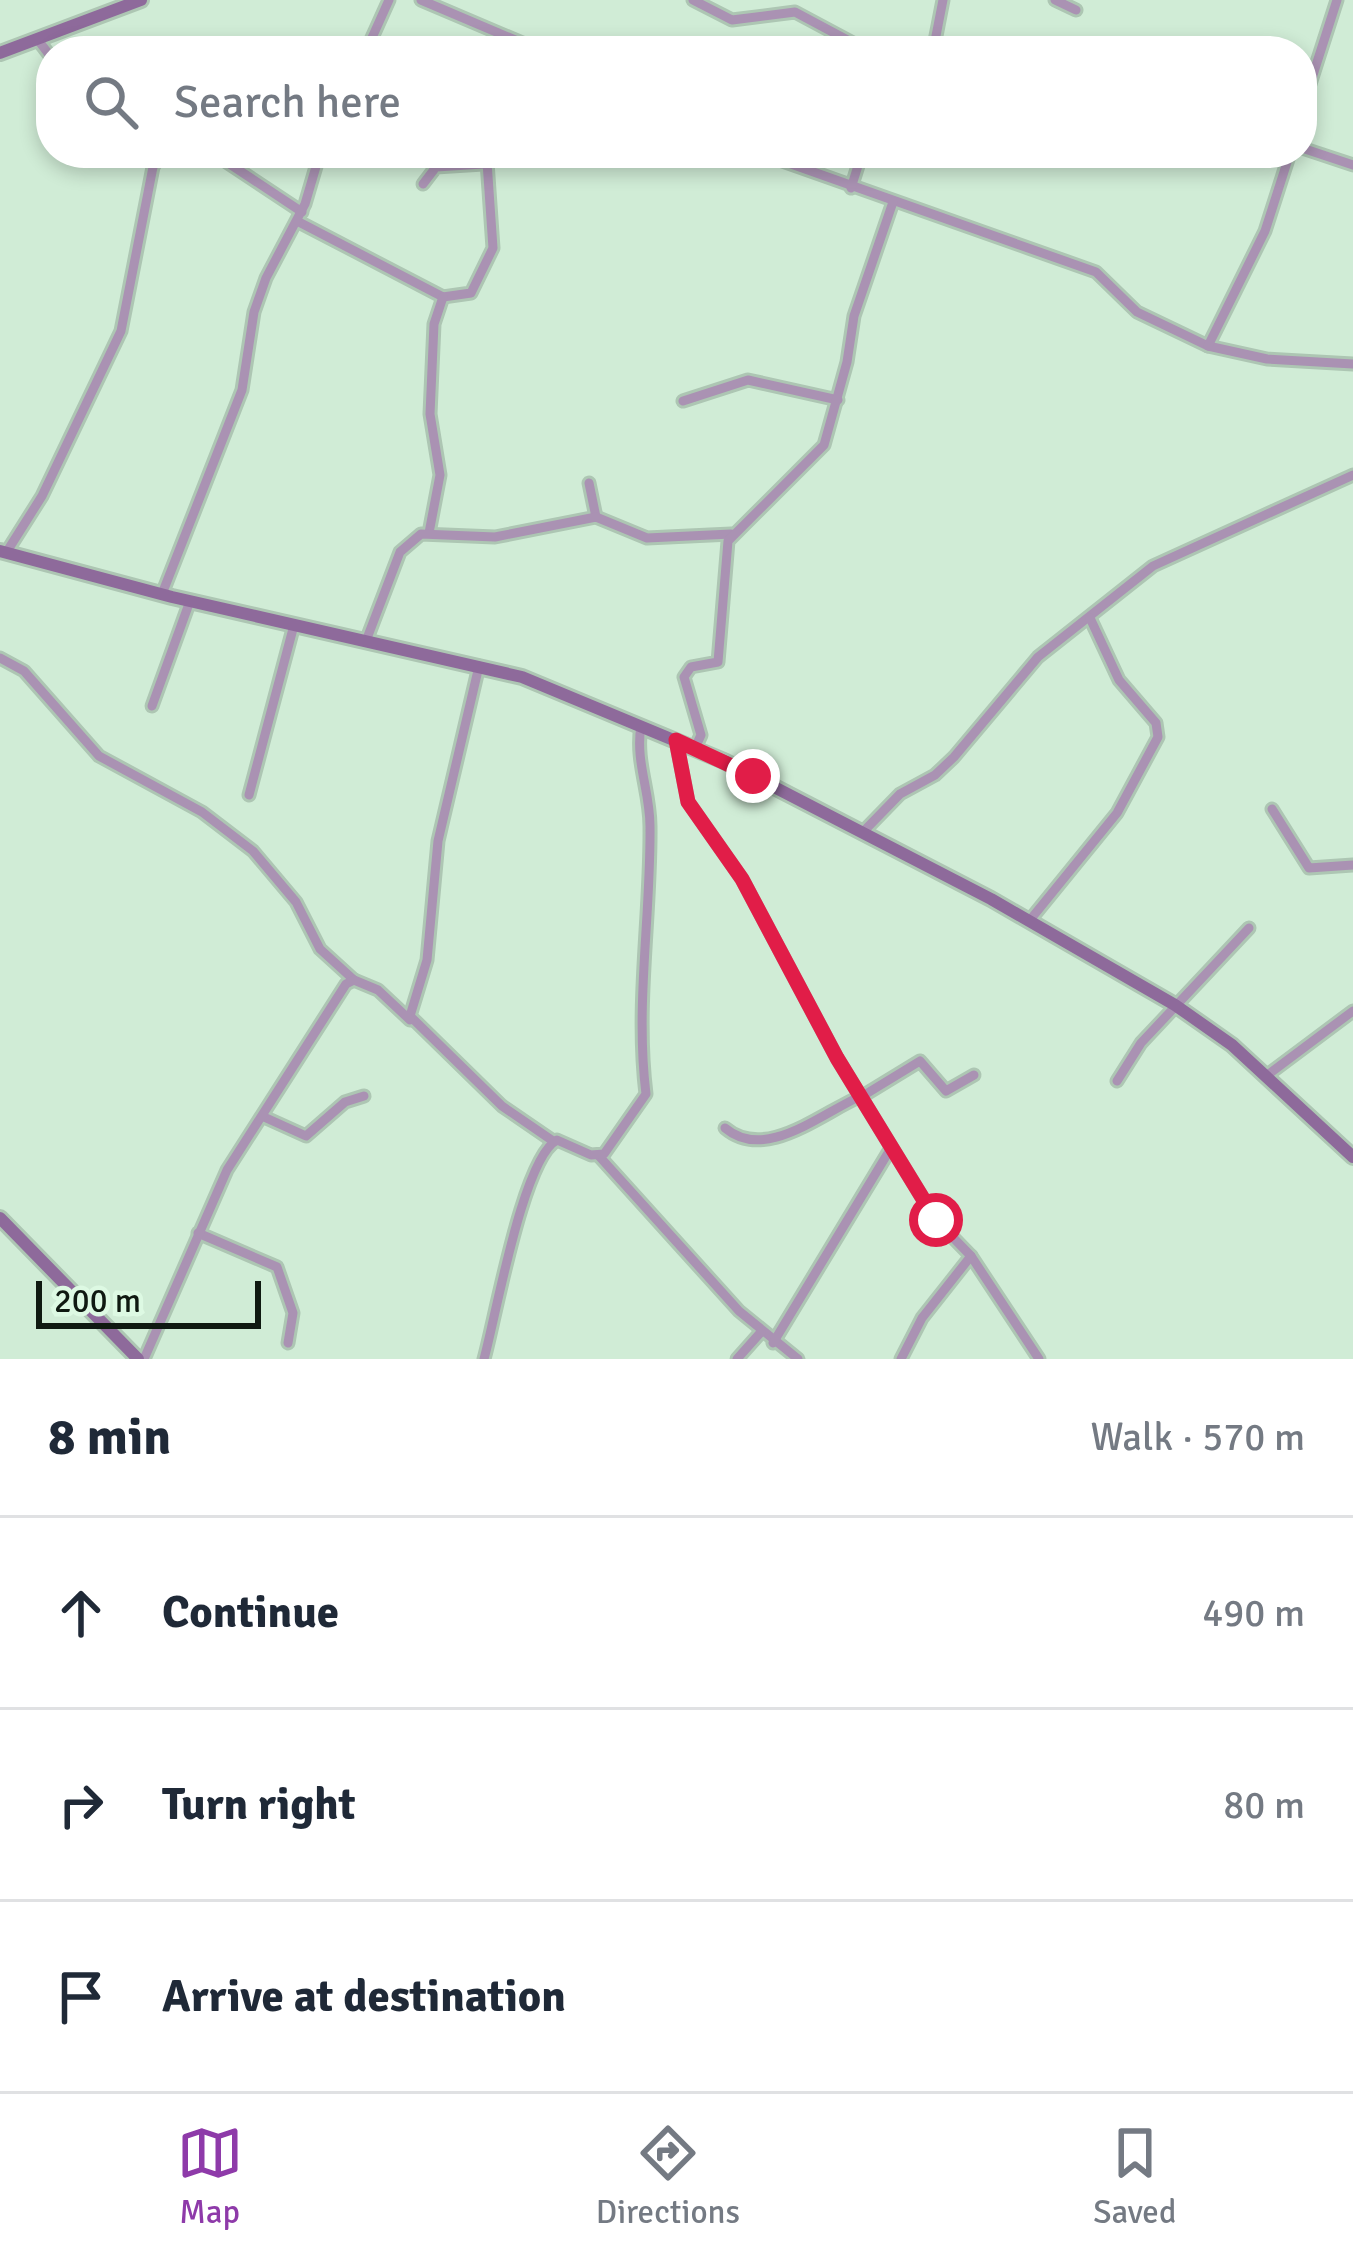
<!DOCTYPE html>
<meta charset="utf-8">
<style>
:root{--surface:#fff;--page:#f6f6f7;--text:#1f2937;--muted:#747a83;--line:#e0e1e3;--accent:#8e3aa9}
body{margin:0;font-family:Signika,sans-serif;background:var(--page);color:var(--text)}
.scale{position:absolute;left:36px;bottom:30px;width:225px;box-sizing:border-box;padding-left:12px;border:6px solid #0f1911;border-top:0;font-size:33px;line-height:42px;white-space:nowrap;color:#0f1911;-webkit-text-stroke:9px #ddf9e3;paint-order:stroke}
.stop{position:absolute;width:36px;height:36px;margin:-27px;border:9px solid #e11d48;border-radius:50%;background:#fff}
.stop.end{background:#e11d48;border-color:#fff;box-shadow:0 3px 12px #0008}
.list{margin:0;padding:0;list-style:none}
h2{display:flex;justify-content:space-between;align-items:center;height:156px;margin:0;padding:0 48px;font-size:51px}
h2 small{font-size:39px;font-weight:400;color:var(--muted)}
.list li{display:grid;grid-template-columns:78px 1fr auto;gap:36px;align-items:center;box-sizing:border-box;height:192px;padding:0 48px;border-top:3px solid var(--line)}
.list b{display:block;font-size:45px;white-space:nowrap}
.list em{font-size:39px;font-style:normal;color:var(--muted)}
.icon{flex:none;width:66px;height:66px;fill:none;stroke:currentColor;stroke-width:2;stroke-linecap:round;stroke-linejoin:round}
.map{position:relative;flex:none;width:1353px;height:1359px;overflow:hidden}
.search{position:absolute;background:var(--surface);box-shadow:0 6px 18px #0003;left:36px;right:36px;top:36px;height:132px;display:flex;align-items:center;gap:30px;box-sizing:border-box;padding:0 42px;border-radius:48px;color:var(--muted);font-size:45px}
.sheet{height:732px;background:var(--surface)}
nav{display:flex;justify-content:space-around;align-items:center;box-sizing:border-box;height:168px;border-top:3px solid var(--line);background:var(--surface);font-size:33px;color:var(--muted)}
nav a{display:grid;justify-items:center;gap:6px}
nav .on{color:var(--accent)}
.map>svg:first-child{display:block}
</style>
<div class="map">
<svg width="1353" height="1359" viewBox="0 0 1353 1359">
<rect width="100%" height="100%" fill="#d0ecd6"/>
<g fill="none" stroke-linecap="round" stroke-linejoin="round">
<defs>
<g id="street">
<polyline points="421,0 541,51"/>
<polyline points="693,0 732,20 795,12 868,51"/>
<polyline points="943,0 935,41 953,51"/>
<polyline points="1055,0 1076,10"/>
<polyline points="38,40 51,57"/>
<polyline points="366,51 389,0"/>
<polyline points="1302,109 1337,0"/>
<polyline points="1302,148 1353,165"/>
<polyline points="213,153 302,212"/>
<polyline points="760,153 1096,272 1137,312 1208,346 1267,359 1353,364"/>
<polyline points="423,184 436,167 483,164 491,153"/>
<polyline points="851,188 862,153"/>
<polyline points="297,221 443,297 471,293 493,248 487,162"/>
<polyline points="1208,346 1265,231 1290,153"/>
<polyline points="683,401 748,380 838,400"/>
<polyline points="589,483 596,517"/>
<polyline points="429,533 440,475 430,414 434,324 443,297"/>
<polyline points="6,553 42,496 121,331 153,167 162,153"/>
<polyline points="162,594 242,390 254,312 266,278 305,204 320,153"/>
<polyline points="366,641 400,552 421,534 495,537 596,517 647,538 731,534"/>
<polyline points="0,658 24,671 99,756 202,812 253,851 296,902 320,949 354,980"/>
<polyline points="479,666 438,841 427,960 410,1016 502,1106 553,1141"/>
<polyline points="152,706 190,601"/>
<polyline points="676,740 688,802 742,879 837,1058 936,1220 971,1256 1039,1359"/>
<polyline points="695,748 701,735 684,677 691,667 718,662 728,541 824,445 847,362 854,316 893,202"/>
<polyline points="249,795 294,625"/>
<polyline points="1272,809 1309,868 1353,865"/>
<polyline points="863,832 900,794 935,775 954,757 1038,657 1153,566 1353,475"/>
<polyline points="1030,920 1117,813 1158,737 1156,723 1119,680 1090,618"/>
<polyline points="1266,1076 1353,1011"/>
<polyline points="1117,1081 1141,1043 1249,928"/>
<polyline points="861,1097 920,1061 946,1091 974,1075"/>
<polyline points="264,1117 306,1136 345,1102 364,1096"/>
<path d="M725 1128C765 1162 820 1114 861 1096"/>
<polyline points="599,1156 739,1311 798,1359"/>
<polyline points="198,1233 277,1267 293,1313 288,1343"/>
<polyline points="773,1343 891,1148"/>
<polyline points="144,1359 227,1170 346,984 354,980 378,990 410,1020"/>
<path d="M484 1359C496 1316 523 1158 557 1140L591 1155 604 1154 646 1094C635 1005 651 916 650 826 650 791 635 761 641 726"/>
<polyline points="737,1359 761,1332"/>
<polyline points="901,1359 922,1318 971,1256"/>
</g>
<g id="secondary">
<polyline points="0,53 141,0"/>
<polyline points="0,551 172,597 522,677 724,761 991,899 1175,1005 1232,1045 1353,1157"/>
<polyline points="0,1218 138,1359"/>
</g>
</defs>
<use href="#street" stroke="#adc6b3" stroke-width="15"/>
<use href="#secondary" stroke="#adc6b3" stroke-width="18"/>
<use href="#street" stroke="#aa92b3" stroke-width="9"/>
<use href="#secondary" stroke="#8e6a9b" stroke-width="12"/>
</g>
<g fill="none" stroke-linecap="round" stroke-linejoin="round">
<polyline stroke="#e11d48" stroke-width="15" points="753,776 676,740 688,802 742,879 837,1058 936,1220"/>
</g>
</svg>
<div class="scale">200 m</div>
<div class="stop" style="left:936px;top:1220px"></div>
<div class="stop end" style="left:753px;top:776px"></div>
<div class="search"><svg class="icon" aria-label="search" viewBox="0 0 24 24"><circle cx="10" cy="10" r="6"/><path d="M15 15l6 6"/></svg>Search here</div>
</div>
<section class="sheet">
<h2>8 min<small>Walk · 570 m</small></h2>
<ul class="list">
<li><svg class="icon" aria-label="ahead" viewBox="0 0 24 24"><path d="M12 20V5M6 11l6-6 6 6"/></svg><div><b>Continue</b></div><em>490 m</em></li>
<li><svg class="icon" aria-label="right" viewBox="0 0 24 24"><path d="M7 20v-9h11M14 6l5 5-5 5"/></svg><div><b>Turn right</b></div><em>80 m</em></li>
<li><svg class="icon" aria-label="arrive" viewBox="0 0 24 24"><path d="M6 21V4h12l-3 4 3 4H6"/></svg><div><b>Arrive at destination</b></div></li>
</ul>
</section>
<nav>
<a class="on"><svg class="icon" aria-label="map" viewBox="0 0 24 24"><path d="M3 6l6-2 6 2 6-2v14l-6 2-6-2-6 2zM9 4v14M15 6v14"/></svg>Map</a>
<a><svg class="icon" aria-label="directions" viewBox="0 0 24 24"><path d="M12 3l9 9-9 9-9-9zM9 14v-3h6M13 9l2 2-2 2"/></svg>Directions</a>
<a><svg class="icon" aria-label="saved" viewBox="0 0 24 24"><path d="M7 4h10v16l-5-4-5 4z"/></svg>Saved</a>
</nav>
